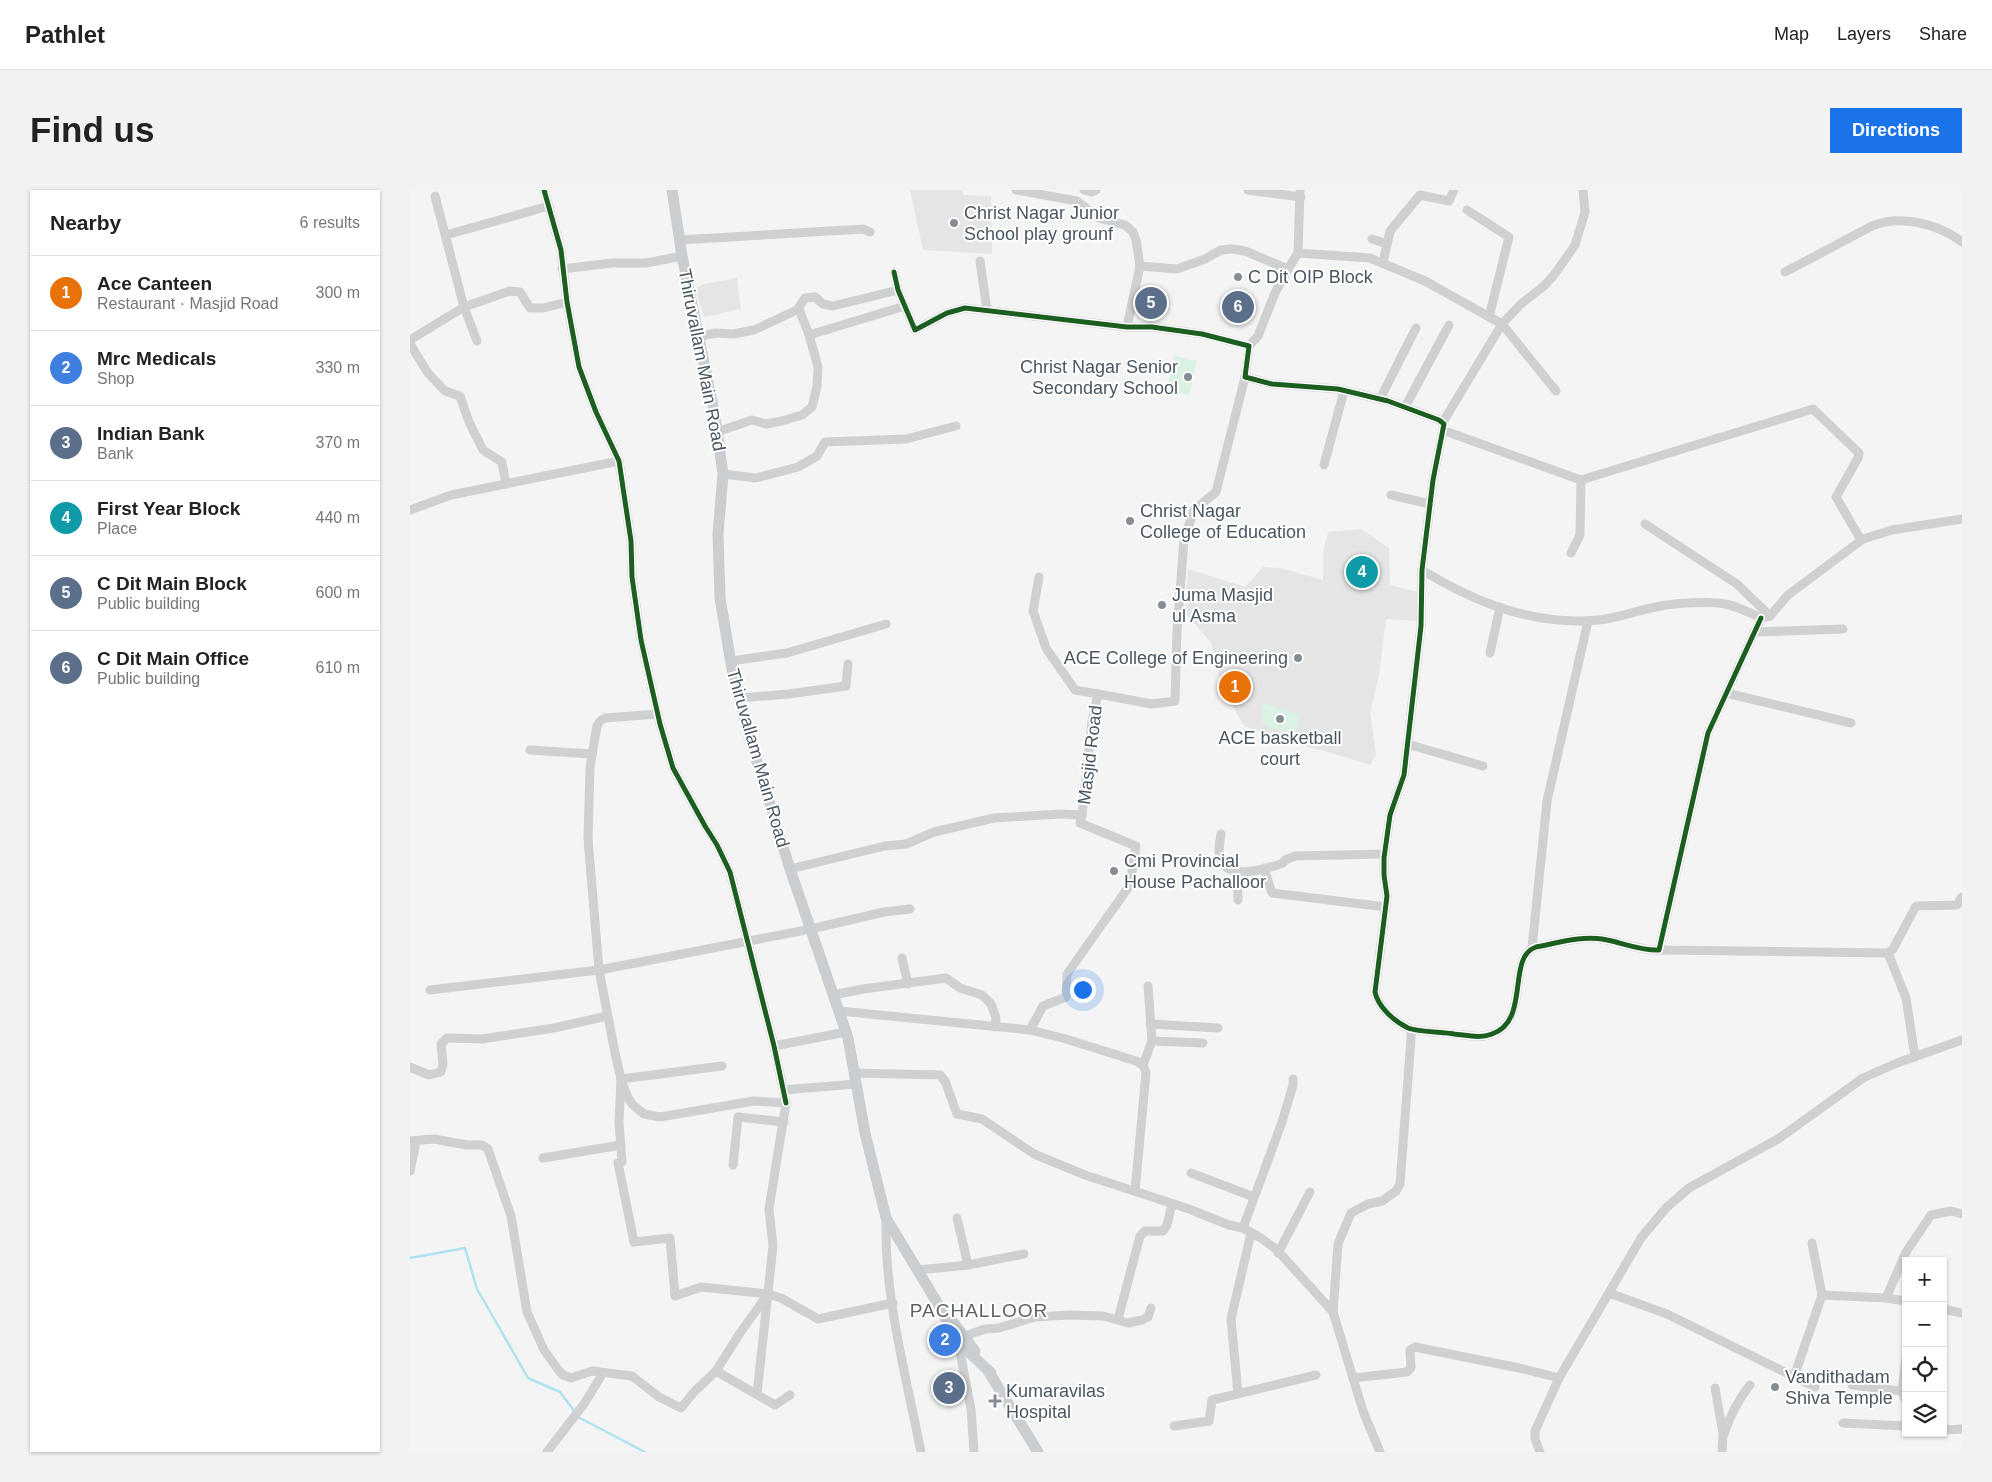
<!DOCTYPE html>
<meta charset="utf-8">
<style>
:root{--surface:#fff;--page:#f2f2f2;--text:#222;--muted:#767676;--line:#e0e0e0;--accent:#1a73e8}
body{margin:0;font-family:Helvetica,sans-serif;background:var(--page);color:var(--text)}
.controls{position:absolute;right:15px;bottom:15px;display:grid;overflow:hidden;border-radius:0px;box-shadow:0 1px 4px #0004}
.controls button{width:45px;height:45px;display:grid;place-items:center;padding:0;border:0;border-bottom:1px solid var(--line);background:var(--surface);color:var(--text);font:25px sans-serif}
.you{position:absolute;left:672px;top:799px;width:18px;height:18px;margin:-12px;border:4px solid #fff;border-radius:50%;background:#1a73e8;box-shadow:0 0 0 8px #1a73e833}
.badge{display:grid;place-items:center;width:32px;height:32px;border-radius:50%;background:var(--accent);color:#fff;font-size:16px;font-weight:700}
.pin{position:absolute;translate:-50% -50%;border:2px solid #fff;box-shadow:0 1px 5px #0006}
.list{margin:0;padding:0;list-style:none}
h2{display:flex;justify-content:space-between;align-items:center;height:65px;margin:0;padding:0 20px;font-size:21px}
h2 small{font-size:16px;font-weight:400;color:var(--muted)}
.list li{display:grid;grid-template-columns:32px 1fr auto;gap:15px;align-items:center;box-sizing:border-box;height:75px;padding:0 20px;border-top:1px solid var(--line)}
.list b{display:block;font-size:19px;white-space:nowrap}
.list p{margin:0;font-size:16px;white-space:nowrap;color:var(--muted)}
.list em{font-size:16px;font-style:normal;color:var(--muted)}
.icon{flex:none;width:28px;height:28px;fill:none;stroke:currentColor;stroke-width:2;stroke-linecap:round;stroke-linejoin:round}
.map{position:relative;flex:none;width:1552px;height:1262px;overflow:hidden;border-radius:0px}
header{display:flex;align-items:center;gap:30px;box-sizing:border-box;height:70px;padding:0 25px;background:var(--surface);border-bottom:1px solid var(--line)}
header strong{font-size:24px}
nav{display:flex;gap:28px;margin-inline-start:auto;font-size:18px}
.intro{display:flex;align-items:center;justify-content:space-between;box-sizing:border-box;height:120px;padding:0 30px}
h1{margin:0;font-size:35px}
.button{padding:12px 22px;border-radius:0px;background:var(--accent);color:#fff;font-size:18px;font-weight:700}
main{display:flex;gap:30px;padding:0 30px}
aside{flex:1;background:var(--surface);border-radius:0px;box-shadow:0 1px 4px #0004}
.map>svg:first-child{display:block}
</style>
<header>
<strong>Pathlet</strong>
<nav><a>Map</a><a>Layers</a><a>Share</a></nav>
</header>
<div class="intro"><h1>Find us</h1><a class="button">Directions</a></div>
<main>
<aside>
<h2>Nearby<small>6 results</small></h2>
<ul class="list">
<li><span class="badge" style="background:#e8710a">1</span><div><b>Ace Canteen</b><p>Restaurant · Masjid Road</p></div><em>300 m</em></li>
<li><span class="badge" style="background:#3f7fe0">2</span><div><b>Mrc Medicals</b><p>Shop</p></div><em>330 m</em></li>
<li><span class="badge" style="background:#5c6f8a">3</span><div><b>Indian Bank</b><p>Bank</p></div><em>370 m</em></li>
<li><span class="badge" style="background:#0f9aa8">4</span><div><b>First Year Block</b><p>Place</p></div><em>440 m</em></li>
<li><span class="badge" style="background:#5c6f8a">5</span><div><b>C Dit Main Block</b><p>Public building</p></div><em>600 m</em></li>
<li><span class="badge" style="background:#5c6f8a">6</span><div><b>C Dit Main Office</b><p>Public building</p></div><em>610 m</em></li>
</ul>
</aside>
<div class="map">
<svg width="1552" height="1262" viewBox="0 0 1552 1262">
<rect width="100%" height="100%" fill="#f4f4f4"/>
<g fill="#e6e5e6">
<polygon points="500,0 552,0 554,5 581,6 582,64 513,60"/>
<polygon points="327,88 331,119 294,127 285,99 294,94"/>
<polygon points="951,339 979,358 980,395 1008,402 1007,431 976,429 969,485 960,523 966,565 960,575 918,562 886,554 834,536 811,496 801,452 775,423 778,379 835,397 853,377 870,378 913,390 913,364 918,342"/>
</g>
<g fill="#d9f2e3">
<polygon points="764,166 787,171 779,205 757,200"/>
<polygon points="852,513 889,525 885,546 852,534"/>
</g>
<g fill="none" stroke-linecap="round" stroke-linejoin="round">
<g stroke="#aee2f0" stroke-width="2.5">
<polyline points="0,1068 55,1058 67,1099 118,1188 150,1202 165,1222"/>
<polyline points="168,1227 235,1262"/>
</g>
<g stroke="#ced0d2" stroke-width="9">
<polyline points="134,0 151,60 157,112 169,177 186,222 209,271 221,351 222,387 231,450 250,534 263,578 295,636 307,655 320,682 364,856 376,913"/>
<polyline points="606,0 667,11 689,28 715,35 723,42 726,50 730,76 717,137"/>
<polyline points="674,0 682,2 686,0"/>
<polyline points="838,0 891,7"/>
<polyline points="25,6 54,117 67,151"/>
<polyline points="1057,20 1099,47 1079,127"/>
<polyline points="36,45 139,16"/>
<polyline points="962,49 977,54"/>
<polyline points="270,50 453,39 460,42"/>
<polyline points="888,63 960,68 1015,91 1092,134 1146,201"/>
<polyline points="570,71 577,120"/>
<polyline points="973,73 980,41 1010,5 1039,11 1044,0"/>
<polyline points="730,76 767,79 795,69 811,60 822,59 835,61 878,79 865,103 848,146 839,156"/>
<polyline points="152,79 202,73 236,73 272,66"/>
<polyline points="878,79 888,63 890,0"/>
<path d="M484 82 488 100 505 140 537 123 555 118 717 137H742L792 144 839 156 835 187 862 194 928 199 978 211 1029 230 1034 234 1023 290 1012 380 1011 436 994 585 980 625 974 668V685L977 706 965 802C968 817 984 831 998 838 1009 842 1031 842 1044 844 1056 845 1070 849 1082 844 1121 831 1096 767 1126 757 1147 753 1170 746 1192 749 1211 752 1230 761 1249 760L1298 543 1351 428"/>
<path d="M1375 82 1462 36C1490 24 1529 34 1552 52"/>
<polyline points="399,145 495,116"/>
<polyline points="288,147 305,143 323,144 344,140 387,120 395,108 405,107 413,114 423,116 488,100"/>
<polyline points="0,150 54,117 100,101 110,102 120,118 133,118 157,112"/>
<polyline points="0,154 18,183 35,201 50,206 59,232 73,260 92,272 96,294"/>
<polyline points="970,209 1006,138"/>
<polyline points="995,217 1039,135"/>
<polyline points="1033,232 1092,134 1111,114 1134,96 1144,85 1165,55 1175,22 1173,0"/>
<polyline points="1035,241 1171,290 1403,219 1449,263 1448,268 1426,307 1451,350"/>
<polyline points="307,242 342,230 356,234 372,231 392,225 402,217 407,196 408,177 399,145 389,119"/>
<polyline points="914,275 934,201"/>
<polyline points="313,284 346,288 388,277 407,266 415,252 496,249 546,236"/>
<polyline points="981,305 1020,314"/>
<polyline points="0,320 41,305 209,271"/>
<polyline points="1235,334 1327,394 1360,426"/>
<polyline points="1161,363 1170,345 1171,290"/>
<path d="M1012 380C1066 413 1124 436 1188 430 1210 428 1230 419 1251 416 1265 413 1302 411 1315 414 1327 416 1340 423 1351 428L1360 426 1378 405 1453 349 1482 340 1552 329"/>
<polyline points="629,387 623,421 636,458 665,500 688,504"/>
<polyline points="1344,442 1433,439"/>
<polyline points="1080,463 1090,417"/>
<polyline points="321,471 377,463 476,434"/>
<polyline points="1316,503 1441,533"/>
<polyline points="329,508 379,504 436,496 438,474"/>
<polyline points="248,524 195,528 190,531 187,536 180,577 178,649 189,780 205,863 211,889 218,908 223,915 234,924 250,927 344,911 376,913 359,1019 363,1056 347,1204"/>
<polyline points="997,554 1073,576"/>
<polyline points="120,560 182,564"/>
<path d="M811 644C810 652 807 663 811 671 821 691 858 678 873 673L875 670 885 666 975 664"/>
<polyline points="854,678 862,703 976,717"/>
<polyline points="380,679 475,656 496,654 524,642 584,628 651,624 672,625 682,531 688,504 742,514 765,511 767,441 774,350 784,320 806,302 835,187"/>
<polyline points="827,681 828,710"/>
<polyline points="1122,758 1137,611 1178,431"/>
<polyline points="1249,760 1478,763 1483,759 1506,716 1547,715 1552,707"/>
<polyline points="1478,763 1496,808 1505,867"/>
<polyline points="492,768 498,794"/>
<polyline points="20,800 189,780 401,739 474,722 500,719"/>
<polyline points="423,805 453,799 536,788 550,798 572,805 581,814 586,828 585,837"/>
<polyline points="429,821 620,840 656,849 726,871 733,875 736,883 725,1001"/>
<polyline points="740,834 808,838"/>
<polyline points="620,840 633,816 656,807 657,784 720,695 726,656 670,633 672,625"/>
<polyline points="742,851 793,853"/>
<polyline points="364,856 436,842"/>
<polyline points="733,875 742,851 738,796"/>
<polyline points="312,876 211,889 209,933 212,972 208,973 224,1052 260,1048 265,1106 291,1097 358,1104"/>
<polyline points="0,877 19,885 31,882 33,874 31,854 37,848 72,849 144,838 197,826"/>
<polyline points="444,883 530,885 535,891 547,924 572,929 624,964 675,985 779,1019 819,1035 833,1038 851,1048 867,1060 923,1122"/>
<polyline points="373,900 446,894"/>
<polyline points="0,951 24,949 57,955 72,955 78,959 101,1026 117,1122 134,1160 149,1181 153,1185 161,1188 182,1181 222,1186 249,1207 271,1218 284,1202 306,1181 330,1143 358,1104 371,1108 408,1129 483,1113"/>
<polyline points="133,968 211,955"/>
<polyline points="323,975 328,927 374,932"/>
<polyline points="0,981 6,951"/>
<polyline points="781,983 844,1007"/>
<polyline points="547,1028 558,1075"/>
<path d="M476 1029C474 1107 496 1185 511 1262"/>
<polyline points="833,1038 872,932 883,895 883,889"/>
<polyline points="1402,1053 1412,1105"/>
<polyline points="868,1063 900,1002"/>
<polyline points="508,1080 558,1075 614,1064"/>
<polyline points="1199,1103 1257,1124 1405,1197"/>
<polyline points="1476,1108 1496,1062 1521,1025 1541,1021 1552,1024"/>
<polyline points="1533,1119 1552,1123"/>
<polyline points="708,1129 730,1046 735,1041 753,1041 757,1035 762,1014"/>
<polyline points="555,1146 575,1139 589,1138 625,1127 660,1125 693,1126 718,1133 732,1130 738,1127 741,1118"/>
<polyline points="548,1152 561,1219 564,1262"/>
<polyline points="1496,1167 1492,1201 1496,1212"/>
<polyline points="306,1181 365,1215 380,1205"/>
<polyline points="1384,1187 1412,1105 1476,1108 1496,1111"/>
<polyline points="943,1188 997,1182 1001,1178 1000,1160 1005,1157 1114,1179 1149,1188"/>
<polyline points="1442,1195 1492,1201"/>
<polyline points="1305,1198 1313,1243 1312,1262"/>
<polyline points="828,1204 821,1129 841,1043"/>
<polyline points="1433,1233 1496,1236"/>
<polyline points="764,1236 799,1231 802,1210 906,1185"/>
<polyline points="1533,1240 1552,1239"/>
<path d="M1314 1244C1320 1226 1328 1210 1340 1195"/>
<polyline points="137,1262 174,1214 193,1183"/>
<polyline points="970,1262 953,1221 923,1122 928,1054 941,1023 958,1014 972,1011 986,1001 990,994 1001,849 1001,842 999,838"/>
<polyline points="1130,1262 1125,1249 1125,1241 1149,1188 1231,1048 1256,1018 1279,998 1368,949 1453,888 1487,873 1552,850"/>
</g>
<g stroke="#caced1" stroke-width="11">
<polyline points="262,0 272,66 305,226 313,284 308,344 310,408 322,479 339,546 380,679 438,848 455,943 476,1028 528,1114 548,1152 581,1183"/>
<polyline points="543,1132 565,1161"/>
<polyline points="577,1179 628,1262"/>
</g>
<defs>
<g id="cycleway">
<polyline points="134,0 151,60 157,112 169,177 186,222 209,271 221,351 222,387 231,450 250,534 263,578 295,636 307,655 320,682 364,856 376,913"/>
<path d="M484 82 488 100 505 140 537 123 555 118 717 137H742L792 144 839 156 835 187 862 194 928 199 978 211 1029 230 1034 234 1023 290 1012 380 1011 436 994 585 980 625 974 668V685L977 706 965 802C968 817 984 831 998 838 1009 842 1031 842 1044 844 1056 845 1070 849 1082 844 1121 831 1096 767 1126 757 1147 753 1170 746 1192 749 1211 752 1230 761 1249 760L1298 543 1351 428"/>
</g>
</defs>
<use href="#cycleway" stroke="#fff" stroke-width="8"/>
<use href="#cycleway" stroke="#1b5e20" stroke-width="5"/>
</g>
<g fill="#868d94" stroke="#fff" stroke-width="2">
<circle cx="544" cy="33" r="5"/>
<circle cx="828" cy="87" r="5"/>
<circle cx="778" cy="187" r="5"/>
<circle cx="720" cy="331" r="5"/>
<circle cx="752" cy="415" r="5"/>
<circle cx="888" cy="468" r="5"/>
<circle cx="870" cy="529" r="5"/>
<circle cx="704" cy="681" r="5"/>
<circle cx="1365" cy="1197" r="5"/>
<path d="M582.5 1203.5h5v5h5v5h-5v5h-5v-5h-5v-5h5z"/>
</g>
<g text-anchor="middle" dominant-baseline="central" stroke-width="4" stroke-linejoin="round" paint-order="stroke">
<g font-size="18" fill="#4a5661" stroke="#fff" text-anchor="start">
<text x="554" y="23">Christ Nagar Junior<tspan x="554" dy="21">School play grounf</tspan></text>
<text x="838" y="87">C Dit OIP Block</text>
<text x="768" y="177" text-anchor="end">Christ Nagar Senior<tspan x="768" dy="21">Secondary School</tspan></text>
<text x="730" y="321">Christ Nagar<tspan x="730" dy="21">College of Education</tspan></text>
<text x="762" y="405">Juma Masjid<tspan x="762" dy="21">ul Asma</tspan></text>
<text x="878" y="468" text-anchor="end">ACE College of Engineering</text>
<text x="870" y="548" text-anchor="middle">ACE basketball<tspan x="870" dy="21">court</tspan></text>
<text x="714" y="671">Cmi Provincial<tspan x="714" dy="21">House Pachalloor</tspan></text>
<text x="1375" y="1187">Vandithadam<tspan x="1375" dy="21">Shiva Temple</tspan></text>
<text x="596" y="1201">Kumaravilas<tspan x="596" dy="21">Hospital</tspan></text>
</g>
<g font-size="18" fill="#4a5661" stroke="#fff">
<text transform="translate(292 170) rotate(79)">Thiruvallam Main Road</text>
<text transform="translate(680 565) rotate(-83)">Masjid Road</text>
<text transform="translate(348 568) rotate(74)">Thiruvallam Main Road</text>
</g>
<g font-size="19" letter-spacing="1" fill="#5f6368" stroke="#fff">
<text x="569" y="1120">PACHALLOOR</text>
</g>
</g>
</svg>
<div class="controls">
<button>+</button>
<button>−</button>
<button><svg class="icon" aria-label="locate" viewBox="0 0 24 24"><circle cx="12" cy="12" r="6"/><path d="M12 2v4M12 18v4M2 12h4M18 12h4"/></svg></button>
<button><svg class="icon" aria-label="layers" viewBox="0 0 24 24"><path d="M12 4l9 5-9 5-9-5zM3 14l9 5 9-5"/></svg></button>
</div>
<div class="you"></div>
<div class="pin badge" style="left:825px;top:497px;background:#e8710a">1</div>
<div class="pin badge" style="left:535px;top:1150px;background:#3f7fe0">2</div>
<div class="pin badge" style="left:539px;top:1198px;background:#5c6f8a">3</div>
<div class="pin badge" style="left:952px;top:382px;background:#0f9aa8">4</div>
<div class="pin badge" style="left:741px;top:113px;background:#5c6f8a">5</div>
<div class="pin badge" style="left:828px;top:117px;background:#5c6f8a">6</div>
</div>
</main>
